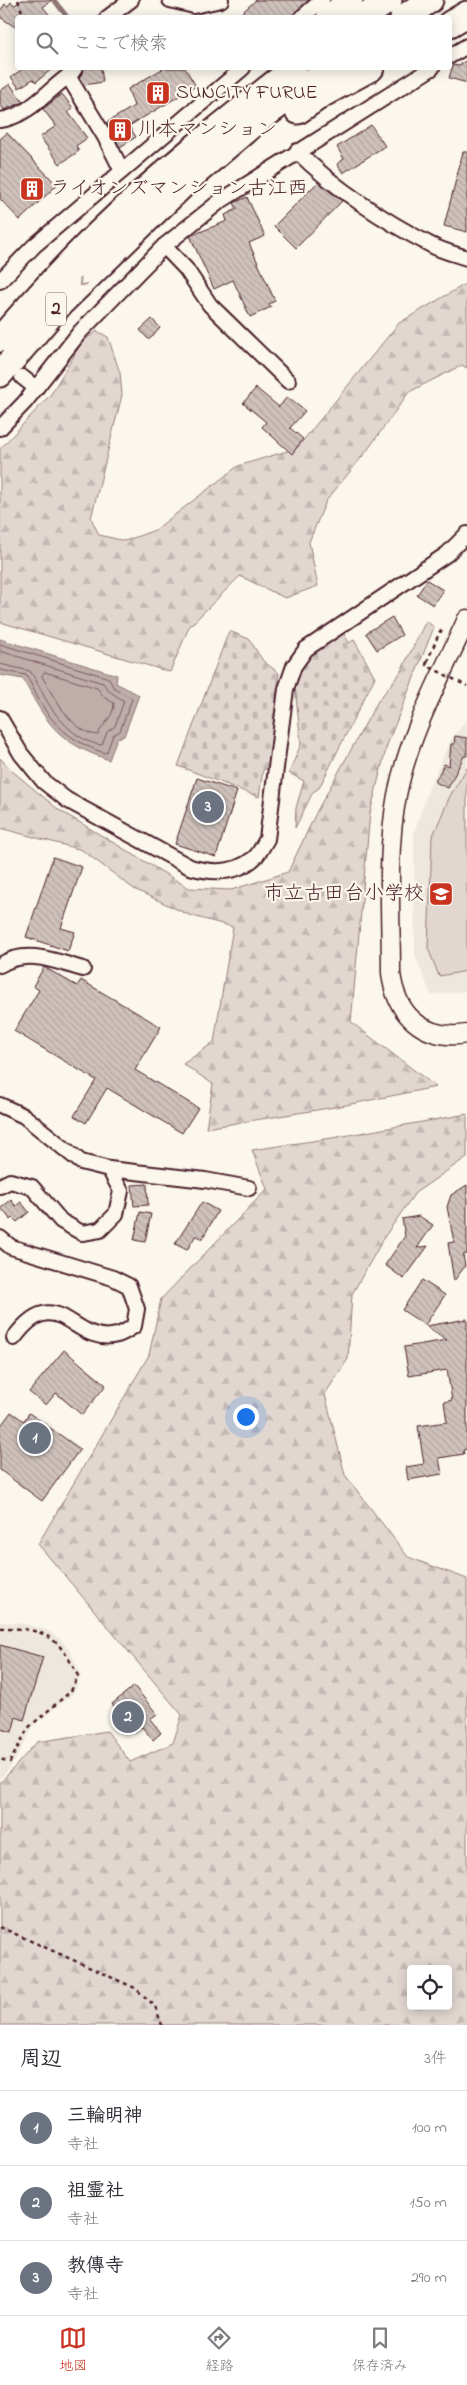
<!DOCTYPE html>
<html lang="ja">
<meta charset="utf-8">
<style>
:root{--surface:#fff;--page:#f2f2f3;--text:#2b2b33;--muted:#7c7c81;--line:#e1e1e2;--accent:#c8321e}
body{margin:0;font-family:"Indie Flower","Klee One",sans-serif;background:var(--page);color:var(--text)}
.controls{position:absolute;right:15px;bottom:15px;display:grid;overflow:hidden;border-radius:5px;box-shadow:0 2px 12px #0003}
.controls button{width:45px;height:45px;display:grid;place-items:center;padding:0;border:0;border-bottom:1px solid var(--line);background:var(--surface);color:var(--text);font:25px sans-serif}
.you{position:absolute;left:245px;top:1416px;width:18px;height:18px;margin:-12px;border:4px solid #fff;border-radius:50%;background:#1a73e8;box-shadow:0 0 0 8px #1a73e833}
.badge{display:grid;place-items:center;width:32px;height:32px;border-radius:50%;background:var(--accent);color:#fff;font-size:16px;font-weight:700}
.pin{position:absolute;translate:-50% -50%;border:2px solid #fff;box-shadow:0 1px 5px #0006}
.list{margin:0;padding:0;list-style:none}
h2{display:flex;justify-content:space-between;align-items:center;height:65px;margin:0;padding:0 20px;font-size:21px}
h2 small{font-size:16px;font-weight:400;color:var(--muted)}
.list li{display:grid;grid-template-columns:32px 1fr auto;gap:15px;align-items:center;box-sizing:border-box;height:75px;padding:0 20px;border-top:1px solid var(--line)}
.list b{display:block;font-size:19px;white-space:nowrap}
.list p{margin:0;font-size:16px;white-space:nowrap;color:var(--muted)}
.list em{font-size:16px;font-style:normal;color:var(--muted)}
.icon{flex:none;width:28px;height:28px;fill:none;stroke:currentColor;stroke-width:2;stroke-linecap:round;stroke-linejoin:round}
.map{position:relative;flex:none;width:467px;height:2025px;overflow:hidden}
.search{position:absolute;background:var(--surface);box-shadow:0 2px 12px #0003;left:15px;right:15px;top:15px;height:55px;display:flex;align-items:center;gap:12px;box-sizing:border-box;padding:0 18px;border-radius:5px;color:var(--muted);font-size:19px}
.sheet{height:290px;background:var(--surface)}
nav{display:flex;justify-content:space-around;align-items:center;box-sizing:border-box;height:70px;border-top:1px solid var(--line);background:var(--surface);font-size:14px;color:var(--muted)}
nav a{display:grid;justify-items:center;gap:2px}
nav .on{color:var(--accent)}
.map>svg:first-child{display:block}
</style>
<div class="map">
<svg width="467" height="2025" viewBox="0 0 467 2025">
<defs>
<pattern id="forest-firs" width="22" height="20" patternUnits="userSpaceOnUse" patternTransform="scale(1.25)"><rect width="22" height="20" fill="#e2d7d0"/><path d="M5 1l3.5 6h-7zM16 11l3.5 6h-7z" fill="#c3b8b3"/></pattern>
<pattern id="cemetery-stones" width="16" height="16" patternUnits="userSpaceOnUse" patternTransform="scale(1.25)"><rect width="16" height="16" fill="#e2d7d0"/><path d="M2 7V4a2 2 0 0 1 4 0v3zM10 15v-3a2 2 0 0 1 4 0v3z" fill="#c3b8b3"/></pattern>
<pattern id="building-back-hatch" width="6" height="6" patternUnits="userSpaceOnUse" patternTransform="scale(1.25)"><rect width="6" height="6" fill="#cfc2bc"/><path d="M-1 5l2 2M0 0l6 6M5-1l2 2" fill="none" stroke="#b3a6a2"/></pattern>
</defs>
<rect width="100%" height="100%" fill="#fbf7ec"/>
<filter id="ink" filterUnits="userSpaceOnUse"><feTurbulence type="fractalNoise" baseFrequency=".02" numOctaves="2"/><feDisplacementMap in="SourceGraphic" scale="10" xChannelSelector="R" yChannelSelector="G"/><feConvolveMatrix kernelMatrix="1 2 1 2 8 2 1 2 1" color-interpolation-filters="sRGB"/></filter>
<g filter="url(#ink)">
<g fill="#eee7de">
<polygon points="467,719 467,991 431,995 415,955 414,833 430,785 452,738"/>
<polygon points="0,1622 20,1623 47,1630 62,1641 70,1651 81,1674 76,1689 69,1697 34,1725 12,1765 0,1779"/>
</g>
<g fill="url(#forest-firs)" stroke="#967b7e" fill-rule="evenodd">
<polygon points="467,283 467,368 462,365 409,392 366,452 326,501 309,542 318,586 285,598 240,576 189,627 170,672 0,622 0,449 51,394 82,342 97,331 108,337 120,373 122,395 91,518 99,535 125,541 155,530 238,466 297,448 399,323"/>
<polygon points="426,621 434,627 387,745 370,813 351,1022 436,1087 341,1106 206,1128 213,1084 183,1064 214,1042 233,927 189,915 134,889 82,850 0,828 0,758 11,770 59,810 189,888 231,890 288,872 317,811 378,701 400,673"/>
<path d="M467 1114V1157L415 1193 385 1236 352 1294 348 1359 325 1394 345 1475 408 1557 467 1579V2025H0V1783L37 1742 107 1731 130 1762 173 1743 182 1715 38 1544 149 1355 161 1299 267 1189 252 1150 332 1138ZM411 1969H448V2006H411Z"/>
</g>
<g fill="url(#cemetery-stones)" stroke="#967b7e">
<polygon points="341,629 349,643 354,640 375,677 319,788 313,792 295,828 296,808 304,781 289,773 301,744 295,687 299,665 314,646"/>
<polygon points="229,631 249,639 263,661 279,673 269,768 263,770 259,797 178,766"/>
</g>
<polygon fill="#e2d7d0" stroke="#967b7e" points="467,768 467,971 439,976 428,948 432,838 450,796"/>
<path fill="#bfadaa" stroke="#907477" d="M0 639 117 675 116 683 139 695 124 736 117 738 109 760C59 743 47 725 23 679L0 675Z"/>
<g fill="none" stroke-linecap="round" stroke-linejoin="round">
<g stroke="#79585e" stroke-width="1">
<path d="M0 644 109 678 113 687 132 699 120 731 113 735 107 752 104 753C79 744 60 732 45 710 37 699 33 686 26 675L0 670"/>
<path d="M0 651 103 683 109 691 124 701 115 726 107 732 102 745C81 743 61 723 50 706 42 695 38 681 30 671L0 664"/>
<path d="M45 672 97 688 104 697 114 703C114 717 103 723 98 735 73 734 52 695 42 676Z"/>
</g>
<polyline stroke="#907477" stroke-width="4.5" points="54,0 68,18"/>
</g>
<g fill="url(#building-back-hatch)" stroke="#4a1f2b">
<polygon points="22,0 52,0 43,7 52,18 18,18 18,29 0,17 0,11 5,4 8,6 11,2 15,5"/>
<polygon points="256,0 309,0 292,18 236,18"/>
<polygon points="467,60 467,83 449,78 453,65 458,66"/>
<polygon points="24,68 53,68 36,82 33,79 19,88 11,77"/>
<polygon points="84,68 101,68 103,82 84,85 79,78"/>
<polygon points="164,68 185,68 196,86 129,126 136,137 120,147 106,123 134,106 128,89"/>
<polygon points="10,84 23,102 4,110 0,104 0,91"/>
<polygon points="62,94 73,108 68,112 87,138 76,146 79,151 60,164 40,137 56,126 43,109"/>
<polygon points="371,125 385,146 343,173 337,164 344,159 337,147"/>
<polygon points="7,133 57,185 20,220 0,199 0,139"/>
<polygon points="463,152 467,152 467,232 444,226"/>
<polygon points="318,182 342,201 296,248 274,226"/>
<polygon points="247,197 265,236 249,243 275,301 269,304 271,307 250,317 233,280 214,289 190,236 227,221 225,215 237,209 234,203"/>
<polygon points="152,319 160,328 149,340 140,330"/>
<polygon points="256,388 279,407 287,397 305,411 290,428 303,439 292,454 262,427 266,422 243,403"/>
<polygon points="427,580 443,590 433,605 417,595"/>
<polygon points="392,617 402,635 377,650 366,633"/>
<polygon points="455,736 467,738 467,756 464,756 448,788 435,782 444,764 449,766 451,744 454,744"/>
<polygon points="197,778 237,791 216,857 175,844"/>
<polygon points="53,857 82,867 61,928 75,932 68,951 26,937"/>
<polygon points="44,967 77,986 81,980 161,1027 135,1070 198,1108 182,1133 107,1088 86,1123 74,1116 96,1080 14,1031 39,990 33,986"/>
<polygon points="147,1184 148,1205 134,1206 132,1185"/>
<polygon points="467,1185 467,1254 463,1255 465,1266 454,1281 448,1243 454,1242 447,1207 451,1195"/>
<polygon points="11,1200 16,1206 21,1202 29,1212 17,1222 13,1218 11,1220 1,1208"/>
<polygon points="202,1202 218,1211 202,1239 196,1235 187,1250 175,1244"/>
<polygon points="140,1212 151,1214 145,1242 134,1240"/>
<polygon points="419,1216 433,1225 417,1248 428,1246 404,1279 385,1265 405,1236 402,1219"/>
<polygon points="422,1280 445,1295 425,1325 402,1310"/>
<polygon points="467,1319 467,1449 463,1450 464,1454 439,1458 442,1474 408,1480 406,1467 424,1464 418,1426 447,1422 444,1402 452,1400 447,1370 409,1376 404,1347 447,1340 426,1326"/>
<polygon points="64,1350 106,1385 82,1415 56,1393 46,1405 29,1392"/>
<polygon points="11,1412 24,1421 29,1413 80,1449 42,1501 0,1470 0,1427"/>
<polygon points="0,1645 43,1657 24,1720 16,1717 12,1732 0,1729"/>
<polygon points="134,1686 157,1714 150,1719 161,1733 153,1740 142,1727 135,1732 112,1704"/>
</g>
<g fill="none" stroke-linecap="round" stroke-linejoin="round">
<defs>
<g id="minor">
<polyline points="170,0 194,6 221,0"/>
<polyline points="107,18 131,0"/>
<polyline points="301,18 322,0"/>
<polyline points="450,56 467,46"/>
<polyline points="68,76 105,137 122,171"/>
<path d="M0 120C28 117 49 89 71 74L75 68"/>
<path d="M297 151C332 187 386 222 431 245 442 251 455 254 467 258"/>
<polyline points="164,246 186,269 210,305 288,381"/>
<polyline points="0,281 34,246 243,68"/>
<polyline points="22,377 36,388"/>
<polyline points="0,428 25,402 80,332 164,246 219,202 432,68"/>
<path d="M0 718 21 754 44 782 67 800 190 867C211 873 235 874 253 859 259 855 263 845 267 839L286 689 294 666 306 649 447 554 467 534"/>
<path d="M0 965C27 948 55 961 83 969"/>
<polyline points="0,1105 24,1116 81,1162 109,1169 121,1191 116,1214 100,1230 82,1233 61,1221 32,1187 10,1181 0,1186"/>
<polyline points="109,1169 205,1180 249,1188"/>
<path d="M0 1238 11 1247 113 1278 129 1286 137 1309 134 1326C129 1329 123 1334 117 1335 73 1347 58 1278 14 1338"/>
</g>
<path id="tertiary" d="M467 619C442 675 409 733 397 795 386 853 391 914 391 973 396 1015 424 1041 467 1034"/>
<g id="motorway">
<polyline points="329,18 350,0"/>
<polyline points="362,18 389,0"/>
<polyline points="403,18 430,0"/>
<polyline points="450,24 467,14"/>
<polyline points="298,111 323,94 371,68"/>
<path d="M0 339C31 304 62 269 96 236 158 175 226 121 294 68"/>
<polyline points="0,374 61,303 192,176 253,124 330,68"/>
</g>
</defs>
<use href="#minor" stroke="#4a1f2b" stroke-width="18"/>
<use href="#tertiary" stroke="#4a1f2b" stroke-width="21"/>
<use href="#motorway" stroke="#4a1f2b" stroke-width="29"/>
<g stroke="#4a1f2b" stroke-width="2.5" stroke-dasharray="4 4" stroke-linecap="butt">
<polyline points="18,0 24,18"/>
<polyline points="427,662 440,631 445,634"/>
<path d="M0 1628C46 1628 58 1636 78 1676L71 1691 28 1728 10 1762 0 1759"/>
<polyline points="0,1927 135,1988 155,2006 162,2025"/>
</g>
<use href="#minor" stroke="#fbf7ec" stroke-width="14"/>
<use href="#tertiary" stroke="#fbf7ec" stroke-width="18"/>
<use href="#motorway" stroke="#fbf7ec" stroke-width="25"/>
<polyline stroke="#4a1f2b" stroke-width="2.5" stroke-dasharray="4 4" stroke-linecap="butt" points="427,662 426,665 467,686"/>
</g>
<defs><path id="oneway-chevron" d="M-2-3.5L2.5 0L-2 3.5" fill="none" stroke-width="1.6" stroke-linecap="round" stroke-linejoin="round" transform="scale(1.25)"/></defs>
<use stroke="#ab9695" href="#oneway-chevron" transform="translate(82 283) rotate(135)"/>
</g>
<defs>
<symbol id="building-square" viewBox="-11 -11 22 22"><rect x="-9" y="-9" width="18" height="18" rx="4" fill="#c8321e" stroke="#fbf7ec"/><path d="M-4-6H4V6H1V3H-1V6H-4ZM-2.5-4.3h1.7v1.8h-1.7ZM.8-4.3h1.7v1.8H.8ZM-2.5-1h1.7V.8h-1.7ZM.8-1h1.7V.8H.8Z" fill="#fff"/></symbol>
<symbol id="school-square" viewBox="-11 -11 22 22"><rect x="-9" y="-9" width="18" height="18" rx="4" fill="#c8321e" stroke="#fbf7ec"/><path d="M0-5L7-2L0 1L-7-2ZM-4 1L0 2.5L4 1V4Q0 6-4 4Z" fill="#fff"/></symbol>
</defs>
<g fill-rule="evenodd">
<use href="#building-square" x="144" y="79" width="28" height="28"/>
<use href="#building-square" x="106" y="116" width="28" height="28"/>
<use href="#building-square" x="18" y="175" width="28" height="28"/>
<use href="#school-square" x="427" y="880" width="28" height="28"/>
</g>
<g text-anchor="middle" dominant-baseline="central" stroke-width="4.5" stroke-linejoin="round" paint-order="stroke">
<rect fill="#fbf7ec" stroke="#7f6065" stroke-width="1" x="46" y="292.5" width="20" height="33" rx="4"/>
<g font-size="19" font-weight="bold" fill="#4a1f2b">
<text x="56" y="309">2</text>
</g>
<g font-size="20" fill="#4a1f2b" stroke="#fbf7ec" text-anchor="start">
<text x="176" y="93">SUNCITY FURUE</text>
<text x="138" y="130">川本マンション</text>
<text x="50" y="189">ライオンズマンション古江西</text>
<text x="424" y="894" text-anchor="end">市立古田台小学校</text>
</g>
</g>
</svg>
<div class="controls">
<button><svg class="icon" aria-label="locate" viewBox="0 0 24 24"><circle cx="12" cy="12" r="6"/><path d="M12 2v4M12 18v4M2 12h4M18 12h4"/></svg></button>
</div>
<div class="you"></div>
<div class="pin badge" style="left:35px;top:1438px;background:#6b7280">1</div>
<div class="pin badge" style="left:128px;top:1717px;background:#6b7280">2</div>
<div class="pin badge" style="left:208px;top:807px;background:#6b7280">3</div>
<div class="search"><svg class="icon" aria-label="search" viewBox="0 0 24 24"><circle cx="10" cy="10" r="6"/><path d="M15 15l6 6"/></svg>ここで検索</div>
</div>
<section class="sheet">
<h2>周辺<small>3件</small></h2>
<ul class="list">
<li><span class="badge" style="background:#6b7280">1</span><div><b>三輪明神</b><p>寺社</p></div><em>100 m</em></li>
<li><span class="badge" style="background:#6b7280">2</span><div><b>祖霊社</b><p>寺社</p></div><em>150 m</em></li>
<li><span class="badge" style="background:#6b7280">3</span><div><b>教傳寺</b><p>寺社</p></div><em>290 m</em></li>
</ul>
</section>
<nav>
<a class="on"><svg class="icon" aria-label="map" viewBox="0 0 24 24"><path d="M3 6l6-2 6 2 6-2v14l-6 2-6-2-6 2zM9 4v14M15 6v14"/></svg>地図</a>
<a><svg class="icon" aria-label="directions" viewBox="0 0 24 24"><path d="M12 3l9 9-9 9-9-9zM9 14v-3h6M13 9l2 2-2 2"/></svg>経路</a>
<a><svg class="icon" aria-label="saved" viewBox="0 0 24 24"><path d="M7 4h10v16l-5-4-5 4z"/></svg>保存済み</a>
</nav>
